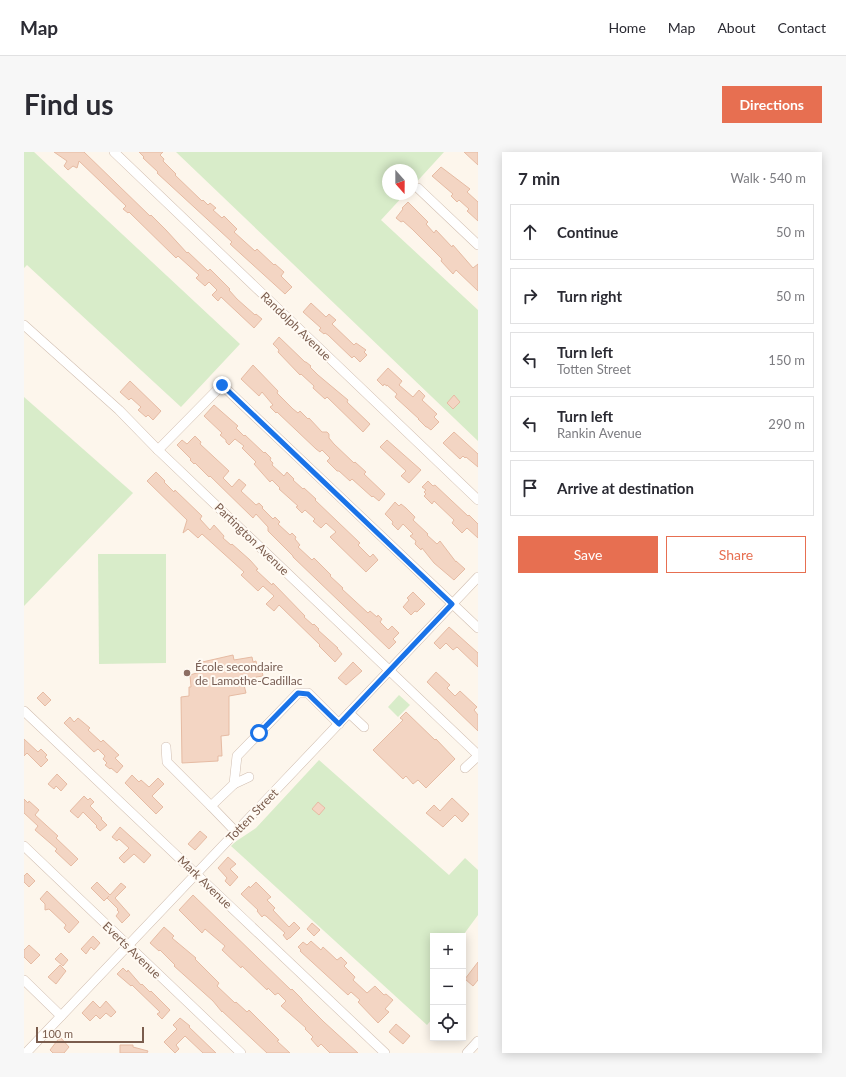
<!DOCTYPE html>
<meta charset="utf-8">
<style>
:root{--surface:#fff;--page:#f7f7f7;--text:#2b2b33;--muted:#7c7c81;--line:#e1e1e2;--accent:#e76f51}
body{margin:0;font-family:Lato,sans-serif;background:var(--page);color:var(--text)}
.controls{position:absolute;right:12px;bottom:12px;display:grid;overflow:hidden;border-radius:0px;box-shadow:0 2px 10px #0003}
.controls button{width:36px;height:36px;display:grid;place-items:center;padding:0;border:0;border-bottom:1px solid var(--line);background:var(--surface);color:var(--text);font:20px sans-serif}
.compass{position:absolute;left:358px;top:12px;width:36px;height:36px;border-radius:50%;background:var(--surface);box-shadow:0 2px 10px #0003;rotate:159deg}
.scale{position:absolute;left:12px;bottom:10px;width:108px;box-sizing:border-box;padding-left:4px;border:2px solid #7a5c4d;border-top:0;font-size:11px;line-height:14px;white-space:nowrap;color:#7a5c4d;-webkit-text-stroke:3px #fffaf3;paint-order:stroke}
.stop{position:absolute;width:12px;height:12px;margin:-9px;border:3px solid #1a73e8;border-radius:50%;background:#fff}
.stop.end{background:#1a73e8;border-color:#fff;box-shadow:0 1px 4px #0008}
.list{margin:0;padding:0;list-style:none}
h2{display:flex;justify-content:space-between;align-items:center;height:52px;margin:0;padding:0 16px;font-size:17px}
h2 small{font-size:13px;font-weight:400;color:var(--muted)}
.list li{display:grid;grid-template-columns:26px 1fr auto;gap:12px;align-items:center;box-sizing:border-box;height:56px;margin:0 8px 8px;padding:0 8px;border:1px solid var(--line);border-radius:0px}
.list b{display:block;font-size:15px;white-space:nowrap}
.list p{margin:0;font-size:13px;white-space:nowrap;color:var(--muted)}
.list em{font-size:13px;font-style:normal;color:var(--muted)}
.actions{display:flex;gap:8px;padding:12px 16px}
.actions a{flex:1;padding:9px 0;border:1px solid var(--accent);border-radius:0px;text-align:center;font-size:14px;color:var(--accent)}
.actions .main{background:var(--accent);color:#fff}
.icon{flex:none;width:22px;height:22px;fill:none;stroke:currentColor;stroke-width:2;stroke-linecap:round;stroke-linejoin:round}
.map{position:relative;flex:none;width:454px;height:901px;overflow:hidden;border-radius:0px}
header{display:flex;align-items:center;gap:24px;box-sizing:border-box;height:56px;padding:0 20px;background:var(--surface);border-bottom:1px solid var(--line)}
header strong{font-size:19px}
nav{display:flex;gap:22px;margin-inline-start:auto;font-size:14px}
.intro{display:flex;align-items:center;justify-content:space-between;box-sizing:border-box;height:96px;padding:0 24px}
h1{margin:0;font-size:28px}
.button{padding:10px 18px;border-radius:0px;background:var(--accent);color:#fff;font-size:14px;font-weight:700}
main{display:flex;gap:24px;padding:0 24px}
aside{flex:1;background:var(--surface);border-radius:0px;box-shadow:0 2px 10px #0003}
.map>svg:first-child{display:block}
</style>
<header>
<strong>Map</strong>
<nav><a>Home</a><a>Map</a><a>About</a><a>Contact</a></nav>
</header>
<div class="intro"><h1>Find us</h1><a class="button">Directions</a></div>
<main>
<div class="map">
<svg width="454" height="901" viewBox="0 0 454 901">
<rect width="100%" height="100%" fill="#fdf6ec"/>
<g fill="#d8ecc9">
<polygon points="0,0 10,0 216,192 157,255 3,113 0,116"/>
<polygon points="152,0 420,0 388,35 388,18 364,18 364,42 381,42 357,68 454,158 454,289"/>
<polygon points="0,245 109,341 0,454"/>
<polygon points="74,402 142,402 142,511 75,512"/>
<polygon points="375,543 386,553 374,565 364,555"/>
<polygon points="295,608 425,723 441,706 454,718 454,763 440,782 439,789 439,784 409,784 409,866 403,873 207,694 211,690 232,676"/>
</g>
<g fill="#f3d5c3" stroke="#e6bba3">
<polygon points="30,0 60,0 126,64 127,63 142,78 163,101 164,100 184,119 186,117 206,137 205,138 213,147 231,163 232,162 238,167 230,176 197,145 194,149 188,143 193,138 185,130 181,134 172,126 175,123 154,104 152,106 105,60 104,61 99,57 102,54 55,9 53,16 49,14 44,18 40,14 43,9"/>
<polygon points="115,0 139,0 136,3 140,7 139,9 152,22 151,23 178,49 179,48 184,53 186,51 192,56 189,58 198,66 200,64 213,77 210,80 231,99 233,97 250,113 251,112 260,120 257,124 268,135 261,142 206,92 208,90 133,21 134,20 119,6 120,5"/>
<polygon points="440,0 454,0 454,13"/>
<polygon points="417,15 446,37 443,40 454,50 454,69 443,59 445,57 435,48 433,50 427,44 429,42 408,24"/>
<polygon points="384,50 404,70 402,72 410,81 412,78 428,95 429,93 449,116 454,112 454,139 432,118 429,122 417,109 418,107 388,77 379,69 377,70 372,66 379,57 378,56"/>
<polygon points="287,151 302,165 305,162 312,168 308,172 330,193 332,191 342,198 340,200 343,203 336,210 330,204 328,206 304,183 301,181 300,182 295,178 297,176 279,160"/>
<polygon points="255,185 281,210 282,210 287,214 286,215 294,223 324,248 323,250 346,272 339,280 303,245 301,247 289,236 290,234 277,222 276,223 254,200 255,198 249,192"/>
<polygon points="229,213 254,239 253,241 269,257 274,261 276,259 284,267 285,266 298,280 303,280 305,282 305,286 310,292 330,311 331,310 342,320 340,322 361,342 355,349 349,344 348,345 328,327 326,329 315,319 313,319 303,309 306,306 298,298 296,300 292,297 253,260 252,261 246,255 249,253 238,240 235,244 217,227"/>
<polygon points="364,216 378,229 375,233 389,245 395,238 401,244 398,248 413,262 410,265 415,270 407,278 403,275 402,275 394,267 395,267 371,245 373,242 363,233 363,234 360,232 359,234 353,228"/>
<polygon points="106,229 137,259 129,268 124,263 122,265 114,258 117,255 107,246 105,248 96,240"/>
<polygon points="430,243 436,250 429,257 423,251"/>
<polygon points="190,253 214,274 212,276 220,284 221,283 240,301 241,300 247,306 246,308 249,311 248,313 260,324 263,320 270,327 269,328 279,337 280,336 292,347 291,348 336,391 334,393 346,405 349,402 354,408 342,420 306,385 312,380 302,371 297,376 289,369 291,367 281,358 278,361 272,355 274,354 255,337 256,336 248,328 246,330 230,312 232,310 218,296 220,294 211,287 205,293 202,290 202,288 196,283 198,281 180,264"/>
<polygon points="430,280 454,302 454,315 442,305 441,306 439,304 436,307 419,291"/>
<polygon points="171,284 177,290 176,292 205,319 199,326 208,335 215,327 222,333 217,339 232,353 235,351 239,355 238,356 249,367 251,365 256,370 254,372 266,383 268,381 272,385 271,387 276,393 274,395 288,408 290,406 307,423 306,424 319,436 318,437 344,461 346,459 353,465 354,463 358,467 356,470 364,478 368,474 375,481 369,487 372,490 365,497 269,405 269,404 244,379 244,375 232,362 229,366 186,324 185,325 171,311 170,312 166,308 167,307 153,293 158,288 163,292"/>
<polygon points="363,288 397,318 385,331 377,324 382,319 356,295"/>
<polygon points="132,320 141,329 140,330 150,340 151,338 178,364 176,367 186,378 190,373 200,384 199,386 207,393 208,392 226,408 234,417 232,418 248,433 249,431 281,464 280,465 289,473 290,472 295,477 294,478 314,496 313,496 318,502 311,510 295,494 296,493 255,453 250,459 242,452 250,444 239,434 234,439 217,423 220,420 178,382 174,386 164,377 159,381 163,368 123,329"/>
<polygon points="404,329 409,334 411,333 444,364 445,363 454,372 454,386 443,376 438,381 428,371 430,368 410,349 408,352 400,344 402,342 400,340 402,338 398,335"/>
<polygon points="371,350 375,354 377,352 382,356 391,365 389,368 404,382 403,383 413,392 416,389 432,410 432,409 441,417 430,428 410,411 398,396 397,398 391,392 392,389 386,384 389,382 379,372 374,378 368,372 369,370 361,362"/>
<polygon points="389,440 401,452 393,460 391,459 387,463 379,455 385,448 383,446"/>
<polygon points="425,475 454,501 454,515 433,495 429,498 422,491 416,497 410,491"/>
<polygon points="209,503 210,508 228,505 229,510 232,509 233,514 237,514 239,524 232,525 233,531 220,533 222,541 205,544 205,583 197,584 198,604 194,604 194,609 158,611 157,545 165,544 165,535 167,535 166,523 176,520 174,511"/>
<polygon points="329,510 338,519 322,533 314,526"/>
<polygon points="412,520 426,533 423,536 431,544 436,539 453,555 450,558 454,563 454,579 403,530"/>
<polygon points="19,540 27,548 21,554 13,546"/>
<polygon points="382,560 411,588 412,587 431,607 402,636 394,628 389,632 382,624 379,627 349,598 379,568 376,566"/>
<polygon points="46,565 50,570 54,566 66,576 64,578 77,590 79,588 95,603 91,606 99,614 93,621 87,616 86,617 81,613 83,611 79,607 81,604 74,597 70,600 40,571"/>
<polygon points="0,587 14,600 17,597 23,603 21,605 24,608 17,615 3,601 0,604"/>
<polygon points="33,622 43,632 37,639 32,634 30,637 24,632"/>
<polygon points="108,623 115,630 117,628 125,635 134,626 140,632 128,644 139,655 132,662 101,631"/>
<polygon points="60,644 64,648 66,646 70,650 66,654 78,666 77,667 83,673 76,679 72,675 73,674 59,660 54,666 46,659"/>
<polygon points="428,646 445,662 438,670 431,663 419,675 402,661 410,653 416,659"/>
<polygon points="0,647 4,651 5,649 15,658 11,663 34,684 32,686 54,707 47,714 31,699 33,697 11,678 14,674 0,661"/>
<polygon points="294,650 301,656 295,663 288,657"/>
<polygon points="96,675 127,703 120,711 110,702 100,711 95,706 105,696 95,687 93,689 88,685"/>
<polygon points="176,679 183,685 171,698 164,692"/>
<polygon points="204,705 212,712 206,717 214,725 206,734 201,729 203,726 194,716"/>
<polygon points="3,721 11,729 5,735 0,730 0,724"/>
<polygon points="73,730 86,743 97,731 102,735 91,746 106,763 98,771 92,764 95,760 93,758 94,757 83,746 85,744 80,749 67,736"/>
<polygon points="232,730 247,745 243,748 251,756 249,758 265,775 270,770 276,776 266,786 265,786 263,788 259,783 261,781 242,764 240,763 238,765 233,759 234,758 217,742 225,734 226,736"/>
<polygon points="23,739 55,770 45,781 40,776 42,773 25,757 21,758 21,752 16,747"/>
<polygon points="169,743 267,838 268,837 278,847 278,848 300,870 334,901 306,901 297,892 294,895 287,887 289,885 281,877 282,876 257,854 262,849 254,841 251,843 244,836 243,838 218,814 217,816 198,798 201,794 181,777 178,781 155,758"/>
<polygon points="288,771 296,778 290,784 283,777"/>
<polygon points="140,775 150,784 148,786 172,806 171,807 195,831 193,834 211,851 212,850 223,860 225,858 255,888 253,889 266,901 243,901 198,859 198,860 189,849 150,814 151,813 136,798 135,799 126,791"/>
<polygon points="69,784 76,791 70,798 67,795 62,802 57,797"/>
<polygon points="287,789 297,798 299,795 313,808 317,805 323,811 320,814 331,825 329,828 343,841 351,834 360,843 362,842 369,848 361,857 365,860 354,871 334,850 336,848 327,840 324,843 276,799 277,798 274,795 279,790 283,793"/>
<polygon points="5,793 16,803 7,812 0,805 0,798"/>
<polygon points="37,801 44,808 39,814 31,807"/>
<polygon points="454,810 454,828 449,834 441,827"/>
<polygon points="36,813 42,819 32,832 24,825"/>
<polygon points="99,816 103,820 104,818 117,833 118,832 126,840 127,839 146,858 138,867 133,862 136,860 108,833 107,834 93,822"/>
<polygon points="69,849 76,856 82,849 92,860 87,865 82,861 76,867 72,863 66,869 58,861"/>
<polygon points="156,866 166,874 165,875 192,901 179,901 161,884 152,893 155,897 151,901 140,890 153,877 149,873"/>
<polygon points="372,872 386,884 379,892 365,880"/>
<polygon points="36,885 45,895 40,901 29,901 26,898"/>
<polygon points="96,893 109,893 109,895 124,899 123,901 96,901"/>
</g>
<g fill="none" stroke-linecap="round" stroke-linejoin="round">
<defs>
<g id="minor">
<polyline points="90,0 454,348"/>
<polyline points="394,36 454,93"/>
<polyline points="0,173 95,258 134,298 454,603"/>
<polyline points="134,298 198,233 454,476"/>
<polyline points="0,559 361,901"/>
<polyline points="325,561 340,575"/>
<polyline points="142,595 143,610 187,654"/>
<polyline points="441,616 454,604"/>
<polyline points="210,632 213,604 274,541 284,541 315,572"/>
<polyline points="212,680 187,654 210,632 225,625"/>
<polyline points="0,694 217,901"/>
<polyline points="0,828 37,864"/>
<polyline points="2,901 454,425"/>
<polyline points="443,901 454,889"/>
</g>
</defs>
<use href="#minor" stroke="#d1beb0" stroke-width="10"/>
<use href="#minor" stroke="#fff" stroke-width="9"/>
</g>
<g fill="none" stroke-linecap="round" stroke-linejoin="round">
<polyline stroke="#1a73e8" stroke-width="5" points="198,233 428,452 315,572 284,542 274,541 235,581"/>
</g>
<circle fill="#8d6e63" stroke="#fffaf3" stroke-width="1.5" cx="163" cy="521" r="4"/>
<g text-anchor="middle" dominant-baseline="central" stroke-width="4" stroke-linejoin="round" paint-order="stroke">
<g font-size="12" fill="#7a5c4d" stroke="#fffaf3">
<text transform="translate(272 174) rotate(44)">Randolph Avenue</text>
<text transform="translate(228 387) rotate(44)">Partington Avenue</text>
<text transform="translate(228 663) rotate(-46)">Totten Street</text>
<text transform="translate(181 730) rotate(44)">Mark Avenue</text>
<text transform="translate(108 798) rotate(44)">Everts Avenue</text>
</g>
<g font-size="12" fill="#785e54" stroke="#fffaf3" text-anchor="start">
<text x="171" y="514">École secondaire<tspan x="171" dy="14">de Lamothe-Cadillac</tspan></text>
</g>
</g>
</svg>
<div class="controls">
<button>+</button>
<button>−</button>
<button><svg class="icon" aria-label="locate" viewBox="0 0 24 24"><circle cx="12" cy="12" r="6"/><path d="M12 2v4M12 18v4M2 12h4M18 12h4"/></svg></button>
</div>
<svg class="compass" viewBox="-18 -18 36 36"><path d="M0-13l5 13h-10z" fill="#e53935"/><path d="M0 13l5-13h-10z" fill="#7c7c81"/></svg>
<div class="scale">100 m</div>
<div class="stop" style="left:235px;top:581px"></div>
<div class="stop end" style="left:198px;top:233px"></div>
</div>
<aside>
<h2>7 min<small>Walk · 540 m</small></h2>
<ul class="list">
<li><svg class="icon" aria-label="ahead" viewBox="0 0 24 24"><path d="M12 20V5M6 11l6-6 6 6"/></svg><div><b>Continue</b></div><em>50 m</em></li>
<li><svg class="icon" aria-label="right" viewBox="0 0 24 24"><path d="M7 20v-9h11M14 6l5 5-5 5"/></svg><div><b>Turn right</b></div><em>50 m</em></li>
<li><svg class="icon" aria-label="left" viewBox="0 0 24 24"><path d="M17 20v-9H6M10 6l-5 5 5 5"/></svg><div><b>Turn left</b><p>Totten Street</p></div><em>150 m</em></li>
<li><svg class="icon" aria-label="left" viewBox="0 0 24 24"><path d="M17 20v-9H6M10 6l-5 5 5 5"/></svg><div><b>Turn left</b><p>Rankin Avenue</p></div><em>290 m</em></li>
<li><svg class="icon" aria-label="arrive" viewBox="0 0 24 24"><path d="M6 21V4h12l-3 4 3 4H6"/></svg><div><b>Arrive at destination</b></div></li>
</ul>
<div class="actions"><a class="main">Save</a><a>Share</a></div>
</aside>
</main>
